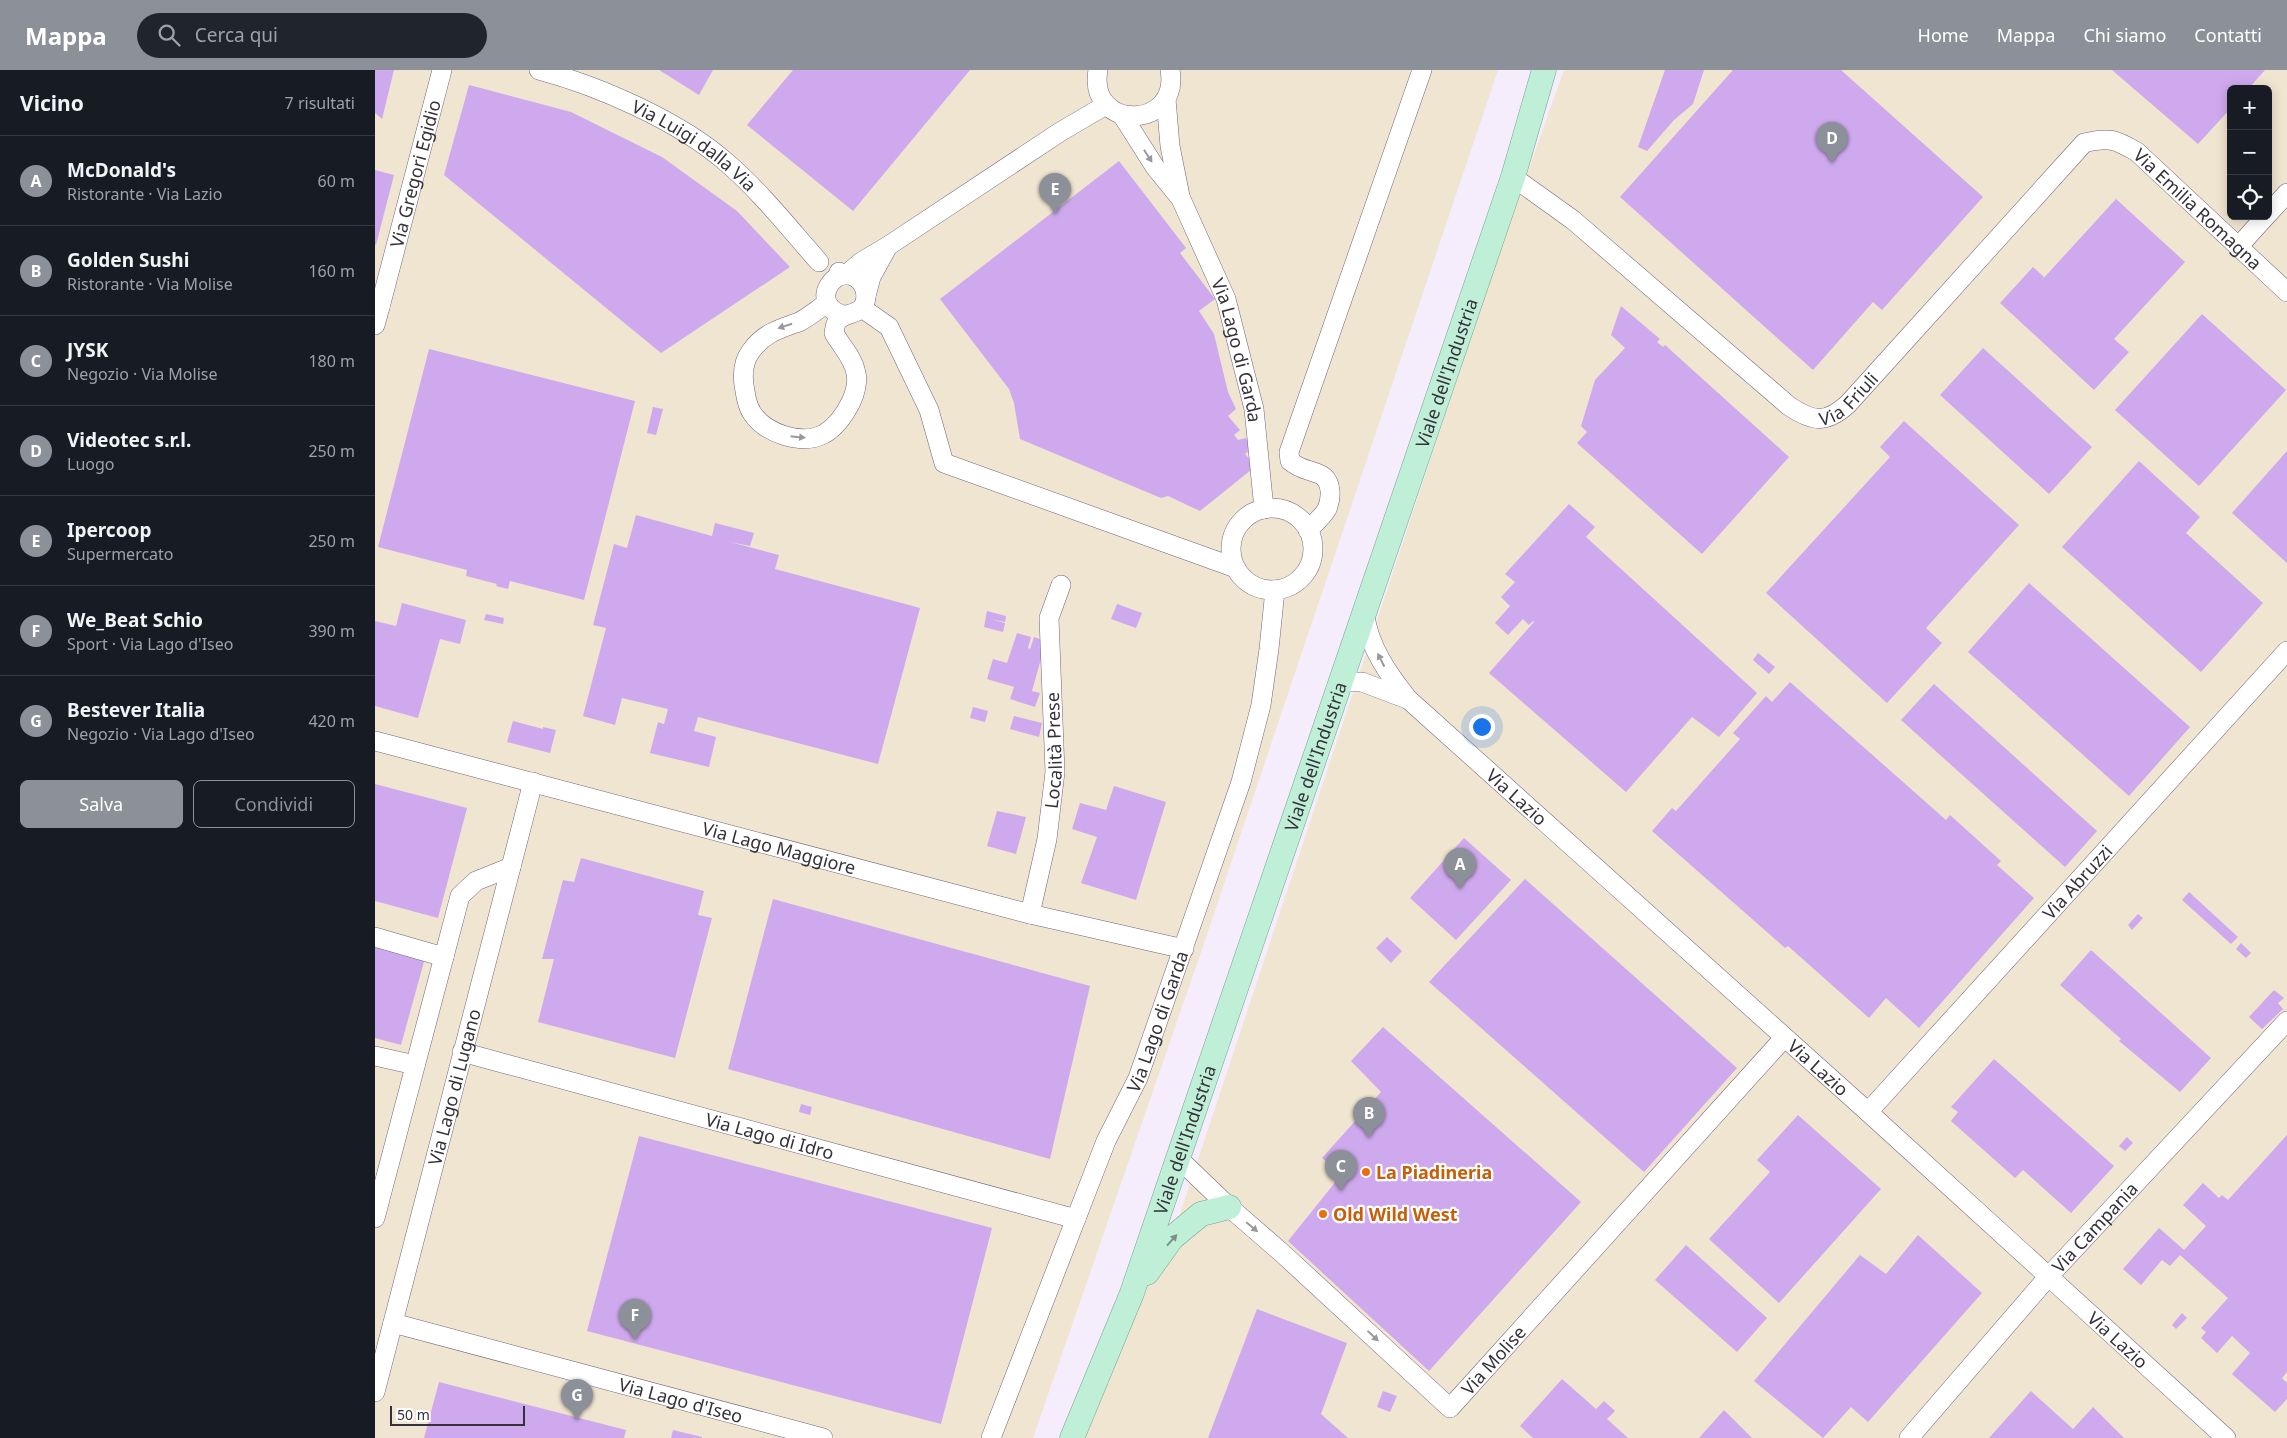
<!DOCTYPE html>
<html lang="it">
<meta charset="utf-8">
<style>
:root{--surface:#171b24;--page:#20242c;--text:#f1f3f6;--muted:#9ea1a6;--line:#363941;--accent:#8c9099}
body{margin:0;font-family:"Noto Sans",sans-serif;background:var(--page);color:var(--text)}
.controls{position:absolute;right:15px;top:15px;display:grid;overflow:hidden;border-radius:8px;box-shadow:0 2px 12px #0003}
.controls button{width:45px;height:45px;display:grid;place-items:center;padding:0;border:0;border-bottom:1px solid var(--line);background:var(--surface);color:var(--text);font:25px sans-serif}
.scale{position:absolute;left:15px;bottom:12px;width:135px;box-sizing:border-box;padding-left:5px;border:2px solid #35303a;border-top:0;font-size:14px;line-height:18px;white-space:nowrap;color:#35303a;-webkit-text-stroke:4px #fff;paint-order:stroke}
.you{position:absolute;left:1106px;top:656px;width:18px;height:18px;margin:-12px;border:4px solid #fff;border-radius:50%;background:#1a73e8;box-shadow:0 0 0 8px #1a73e833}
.badge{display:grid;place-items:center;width:32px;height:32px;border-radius:50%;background:var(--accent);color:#fff;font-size:16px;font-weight:700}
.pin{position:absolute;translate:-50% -41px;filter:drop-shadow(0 1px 2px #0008)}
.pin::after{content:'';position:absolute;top:26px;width:18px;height:15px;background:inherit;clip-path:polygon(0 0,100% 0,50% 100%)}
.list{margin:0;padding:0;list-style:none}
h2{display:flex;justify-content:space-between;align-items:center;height:65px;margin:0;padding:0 20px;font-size:21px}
h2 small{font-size:16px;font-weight:400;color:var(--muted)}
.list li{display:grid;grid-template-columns:32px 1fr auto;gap:15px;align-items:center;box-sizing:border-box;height:90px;padding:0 20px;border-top:1px solid var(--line)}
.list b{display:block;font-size:19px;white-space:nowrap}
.list p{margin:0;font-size:16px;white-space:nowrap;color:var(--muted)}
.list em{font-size:16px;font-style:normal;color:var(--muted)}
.actions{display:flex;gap:10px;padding:15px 20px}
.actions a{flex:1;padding:11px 0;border:1px solid var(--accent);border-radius:8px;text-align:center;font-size:18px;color:var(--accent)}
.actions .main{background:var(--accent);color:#fff}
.icon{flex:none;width:28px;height:28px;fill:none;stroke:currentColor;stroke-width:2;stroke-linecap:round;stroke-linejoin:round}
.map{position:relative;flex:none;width:1912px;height:1368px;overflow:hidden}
header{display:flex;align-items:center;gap:30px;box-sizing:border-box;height:70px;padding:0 25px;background:var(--accent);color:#fff}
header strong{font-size:24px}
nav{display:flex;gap:28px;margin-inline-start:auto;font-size:18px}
.search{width:350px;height:45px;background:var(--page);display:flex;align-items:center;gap:12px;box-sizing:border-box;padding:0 18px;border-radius:28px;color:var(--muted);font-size:19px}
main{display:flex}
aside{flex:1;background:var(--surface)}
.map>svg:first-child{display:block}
</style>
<header>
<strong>Mappa</strong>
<div class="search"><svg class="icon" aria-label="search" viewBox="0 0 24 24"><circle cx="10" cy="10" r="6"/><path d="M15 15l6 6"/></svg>Cerca qui</div>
<nav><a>Home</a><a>Mappa</a><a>Chi siamo</a><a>Contatti</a></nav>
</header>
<main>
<aside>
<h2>Vicino<small>7 risultati</small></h2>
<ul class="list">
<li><span class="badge">A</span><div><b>McDonald's</b><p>Ristorante · Via Lazio</p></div><em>60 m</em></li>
<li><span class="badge">B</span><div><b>Golden Sushi</b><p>Ristorante · Via Molise</p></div><em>160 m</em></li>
<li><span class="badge">C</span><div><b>JYSK</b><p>Negozio · Via Molise</p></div><em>180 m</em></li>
<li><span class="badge">D</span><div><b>Videotec s.r.l.</b><p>Luogo</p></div><em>250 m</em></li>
<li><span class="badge">E</span><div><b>Ipercoop</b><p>Supermercato</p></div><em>250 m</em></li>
<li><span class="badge">F</span><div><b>We_Beat Schio</b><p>Sport · Via Lago d'Iseo</p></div><em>390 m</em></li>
<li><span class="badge">G</span><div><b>Bestever Italia</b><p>Negozio · Via Lago d'Iseo</p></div><em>420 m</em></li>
</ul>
<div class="actions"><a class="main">Salva</a><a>Condividi</a></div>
</aside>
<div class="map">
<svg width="1912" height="1368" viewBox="0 0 1912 1368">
<rect width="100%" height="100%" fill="#f5ecfc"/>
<g fill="#f0e5d0" fill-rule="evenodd">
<polygon points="0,0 1123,0 826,882 658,1368 0,1368"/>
<path d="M1189 0H1912V1368H697L757 1223 797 1168 1120 195ZM1856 19H1893V146H1856Z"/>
</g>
<g fill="#cfa9ee">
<polygon points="0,0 19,0 7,49 0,43"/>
<polygon points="284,0 338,0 324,25"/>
<polygon points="418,0 595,0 478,141 372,55"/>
<polygon points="1290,0 1329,0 1318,34 1299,50 1272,81 1263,77"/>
<polygon points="1358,0 1466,0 1608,127 1507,240 1498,232 1438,300 1245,127"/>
<polygon points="1737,0 1890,0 1873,19 1856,19 1856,38 1823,74"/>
<polygon points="94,15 196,42 287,87 362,141 415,197 286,283 69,105"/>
<polygon points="744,91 811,178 805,183 840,229 824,241 839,264 853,322 861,339 853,346 865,360 859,365 863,370 871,368 877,378 870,384 881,396 825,441 793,426 786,428 645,369 639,333 634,319 565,229"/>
<polygon points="0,100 19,105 1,175 0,174"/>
<polygon points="1741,129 1810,192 1739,269 1754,282 1719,320 1625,233 1658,197 1669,207 1666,211"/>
<polygon points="1246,236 1285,269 1282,272 1288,277 1290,275 1414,387 1327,484 1202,373 1212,362 1206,356 1220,310 1250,278 1236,265"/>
<polygon points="1827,244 1911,320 1824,416 1740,340"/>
<polygon points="1608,278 1717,377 1674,424 1565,325"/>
<polygon points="54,279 260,331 209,530 135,511 133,519 121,516 122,514 91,506 92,500 3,477"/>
<polygon points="278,337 288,339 281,365 272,363"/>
<polygon points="1529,351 1644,455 1551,558 1567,573 1512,633 1391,523 1515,387 1505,377"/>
<polygon points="1912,381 1912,493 1857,443"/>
<polygon points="1764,391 1825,447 1811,463 1888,533 1826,602 1687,477"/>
<polygon points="1194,434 1220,457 1211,467 1382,623 1344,667 1317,647 1251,722 1114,603 1159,552 1158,551 1154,555 1148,549 1133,565 1120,553 1135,536 1126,527 1140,512 1130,504"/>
<polygon points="261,445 337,466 340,453 379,463 375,476 355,472 404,485 400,499 545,538 503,694 323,647 319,661 341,667 334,697 275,683 283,652 289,654 293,639 247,628 240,655 208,646 231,558 218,555 239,474 252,478"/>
<polygon points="1654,513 1815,657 1754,726 1593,582"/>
<polygon points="27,533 91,550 85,574 65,569 43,648 0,636 0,551 21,556"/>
<polygon points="742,534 767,543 761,558 736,549"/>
<polygon points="612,541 631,546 630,552 615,549 630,553 628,562 609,557"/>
<polygon points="111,544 129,548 128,554 109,550"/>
<polygon points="642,563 656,567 653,578 655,579 659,567 671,571 657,621 665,623 660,637 635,629 639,617 612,609 618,589 632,593"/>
<polygon points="1383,583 1400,597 1394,604 1378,590"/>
<polygon points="1415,612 1571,750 1575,745 1626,791 1622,795 1659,828 1544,958 1511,928 1494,948 1413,876 1410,878 1277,761 1297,738 1301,741 1365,669 1358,663 1391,626 1397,632"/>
<polygon points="1559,614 1722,761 1690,797 1526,650"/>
<polygon points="598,637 613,641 610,652 595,648"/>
<polygon points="639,646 667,653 664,667 635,659"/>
<polygon points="138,651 168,659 168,657 181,660 175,683 132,672"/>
<polygon points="0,714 92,738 63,848 0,831"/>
<polygon points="739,716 791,732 761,830 706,813 722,767 697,759 705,733 731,740"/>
<polygon points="622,741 651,747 641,784 612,776"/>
<polygon points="1089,768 1136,810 1081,870 1035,828"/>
<polygon points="206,788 329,821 323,845 337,848 300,988 163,952 179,889 167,889 188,810 199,812"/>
<polygon points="1150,809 1362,998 1269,1102 1054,912"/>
<polygon points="1814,822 1863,867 1856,874 1807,830"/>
<polygon points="398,829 715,916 675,1089 353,999"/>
<polygon points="1763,844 1768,848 1757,860 1753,855"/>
<polygon points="1012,867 1027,881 1016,893 1001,878"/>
<polygon points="1866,873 1876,883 1871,888 1861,879"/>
<polygon points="0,875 50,888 26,975 0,968"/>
<polygon points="1716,880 1836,988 1805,1022 1744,971 1746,969 1685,915"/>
<polygon points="1899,920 1909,928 1903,933 1908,939 1887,959 1874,947"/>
<polygon points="1008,957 1206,1132 1054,1301 913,1171 966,1105 947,1088 1006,1022 976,991"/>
<polygon points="1619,989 1739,1096 1696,1143 1648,1100 1640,1108 1576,1051 1583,1042 1576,1037"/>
<polygon points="426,1034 437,1037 435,1045 424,1042"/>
<polygon points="1423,1045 1506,1119 1404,1233 1334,1169 1395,1102 1382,1090"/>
<polygon points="1912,1065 1912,1302 1907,1308 1912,1313 1912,1329 1900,1342 1857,1304 1875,1283 1857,1266 1842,1283 1826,1268 1831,1262 1826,1258 1853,1228 1805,1185 1795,1196 1787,1190 1766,1215 1748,1199 1784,1158 1809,1180 1831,1156 1808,1135 1828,1113 1844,1128 1847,1125 1853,1130"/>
<polygon points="264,1066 617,1158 566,1354 212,1261"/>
<polygon points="1752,1067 1758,1073 1750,1081 1744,1076"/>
<polygon points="1543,1165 1607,1223 1493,1352 1476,1337 1448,1368 1379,1311 1485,1185 1511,1204"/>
<polygon points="1311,1175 1392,1248 1362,1282 1280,1210"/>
<polygon points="882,1239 972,1273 946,1344 973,1368 833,1368"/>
<polygon points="1807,1243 1812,1248 1801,1259 1797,1255"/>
<polygon points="1187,1309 1221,1339 1229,1331 1240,1341 1232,1349 1253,1368 1158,1368 1145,1356"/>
<polygon points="64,1312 251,1360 249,1368 49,1368"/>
<polygon points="1008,1321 1022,1326 1015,1342 1002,1337"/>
<polygon points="1656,1321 1698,1359 1718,1337 1749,1368 1614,1368"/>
<polygon points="1349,1340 1377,1368 1324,1368"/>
<polygon points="298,1360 327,1367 327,1368 296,1368"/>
</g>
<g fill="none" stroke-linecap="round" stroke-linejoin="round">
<defs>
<g id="minor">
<path id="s1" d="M164 0C224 16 304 51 351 92 385 121 414 158 444 192"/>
<path d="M723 0C712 62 806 60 795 0"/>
<polyline points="791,29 795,76 805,126"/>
<path id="s2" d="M747 45 780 97 806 129 851 229 879 339 889 439"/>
<path id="s3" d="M1138 107 1198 150 1414 336C1438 352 1451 354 1473 334L1709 73C1734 67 1740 69 1762 82L1912 222"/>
<polyline points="1893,144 1912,123"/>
<polyline points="513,176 685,62 731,35"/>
<polyline points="1863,177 1891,146"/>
<polyline points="464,202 471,205 486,192 513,176 496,207 491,226"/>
<path d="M452 233C443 239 434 247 424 252 404 259 389 263 376 281 367 293 367 307 370 321 371 328 373 337 377 343 390 363 426 376 449 364 461 357 470 344 476 332 480 324 483 312 481 303 478 287 466 276 459 263 460 259 460 254 462 252 469 240 490 248 491 226 491 221 489 216 486 212 464 187 430 233 468 245"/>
<polyline points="0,236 5,237 0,255"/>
<path id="s4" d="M5 237 67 0"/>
<polyline points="487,238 514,257 554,340 569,393 861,498"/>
<circle cx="897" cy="479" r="41"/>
<path d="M933 460C939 454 948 446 952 439 957 427 957 409 944 404 932 399 926 400 915 391L914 382 1047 0"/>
<path id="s5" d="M990 546C994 577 1014 605 1033 629L1493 1042 1851 1368"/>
<polyline points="966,612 987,612 1032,629"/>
<path id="s6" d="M0 671 655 844 809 879"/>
<path id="s7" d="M655 844 672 769 680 702 674 548 686 515"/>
<polyline points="0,867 69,887"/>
<path id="s8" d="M87 982 701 1149"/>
<polyline points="0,986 40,995"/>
<path id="s9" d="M1493 1042 1912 581"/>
<path id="s10" d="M803 1088 854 1137 907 1183 1075 1338 1409 968"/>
<polyline points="0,1148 85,826 101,811 136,797"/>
<path id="s11" d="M18 1253 448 1368"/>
<path id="s12" d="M0 1322 158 712"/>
<path id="s13" d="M616 1368 731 1071 763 1008 866 712 886 635 894 579 900 520"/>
<path id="s14" d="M1534 1368 1673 1207 1912 951"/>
</g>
<g id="major">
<polyline points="772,1203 797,1168 826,1144 854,1137"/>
<path id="s15" d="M697 1368 757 1223 1138 107 1169 0"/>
</g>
</defs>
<use href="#minor" stroke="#71657c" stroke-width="20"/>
<use href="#major" stroke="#74a58e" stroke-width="25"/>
<use href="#minor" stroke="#fff" stroke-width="19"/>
<use href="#major" stroke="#c0efd7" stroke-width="24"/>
</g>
<defs><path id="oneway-solid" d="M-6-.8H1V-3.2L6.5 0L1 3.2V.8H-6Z" transform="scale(1.25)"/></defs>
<g fill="#9a989c">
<use href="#oneway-solid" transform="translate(773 86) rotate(57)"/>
<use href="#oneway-solid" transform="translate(410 256) rotate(162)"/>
<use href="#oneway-solid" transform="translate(423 367) rotate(6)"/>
<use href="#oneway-solid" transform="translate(1006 590) rotate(-117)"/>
<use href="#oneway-solid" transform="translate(877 1157) rotate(40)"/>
<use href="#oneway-solid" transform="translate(998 1266) rotate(43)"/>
</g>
<use fill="#7a9088" href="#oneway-solid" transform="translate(797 1170) rotate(-48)"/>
<g fill="#e8710a" stroke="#fff" stroke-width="2">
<circle cx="991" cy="1102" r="5"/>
<circle cx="948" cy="1144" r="5"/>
</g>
<g text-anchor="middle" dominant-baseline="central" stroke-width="4.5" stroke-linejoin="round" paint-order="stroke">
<g font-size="18" fill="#35303a" stroke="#fff">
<text stroke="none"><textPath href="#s1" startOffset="174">Via Luigi dalla Via</textPath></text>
<text stroke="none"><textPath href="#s4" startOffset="138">Via Gregori Egidio</textPath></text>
<text stroke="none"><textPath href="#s3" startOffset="916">Via Emilia Romagna</textPath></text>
<text stroke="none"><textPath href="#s2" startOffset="265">Via Lago di Garda</textPath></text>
<text stroke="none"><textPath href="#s15" startOffset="1129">Viale dell'Industria</textPath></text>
<text stroke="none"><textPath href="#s3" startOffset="428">Via Friuli</textPath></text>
<text stroke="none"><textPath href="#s7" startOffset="166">Località Prese</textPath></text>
<text stroke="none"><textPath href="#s15" startOffset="724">Viale dell'Industria</textPath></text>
<text stroke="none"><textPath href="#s5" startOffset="241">Via Lazio</textPath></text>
<text stroke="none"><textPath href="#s6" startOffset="418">Via Lago Maggiore</textPath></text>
<text stroke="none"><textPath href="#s9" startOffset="311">Via Abruzzi</textPath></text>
<text stroke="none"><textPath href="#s13" startOffset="449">Via Lago di Garda</textPath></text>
<text stroke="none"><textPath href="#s5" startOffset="646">Via Lazio</textPath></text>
<text stroke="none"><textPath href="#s12" startOffset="315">Via Lago di Lugano</textPath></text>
<text stroke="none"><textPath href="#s8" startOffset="319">Via Lago di Idro</textPath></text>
<text stroke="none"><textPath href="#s15" startOffset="319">Viale dell'Industria</textPath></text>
<text stroke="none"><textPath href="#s14" startOffset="281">Via Campania</textPath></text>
<text stroke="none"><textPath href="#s5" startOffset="1051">Via Lazio</textPath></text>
<text stroke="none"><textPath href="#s10" startOffset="434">Via Molise</textPath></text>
<text stroke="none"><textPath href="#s11" startOffset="298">Via Lago d'Iseo</textPath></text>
</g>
<g font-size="18" font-weight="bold" fill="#c56008" stroke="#fff" text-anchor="start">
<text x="1001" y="1102">La Piadineria</text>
<text x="958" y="1144">Old Wild West</text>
</g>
</g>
</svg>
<div class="controls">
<button>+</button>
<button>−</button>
<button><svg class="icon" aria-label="locate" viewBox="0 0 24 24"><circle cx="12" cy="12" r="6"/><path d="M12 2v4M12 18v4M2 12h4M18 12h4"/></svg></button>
</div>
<div class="scale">50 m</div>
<div class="you"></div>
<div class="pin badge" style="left:1085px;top:819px">A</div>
<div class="pin badge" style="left:994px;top:1068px">B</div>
<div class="pin badge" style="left:966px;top:1121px">C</div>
<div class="pin badge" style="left:1457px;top:93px">D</div>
<div class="pin badge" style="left:680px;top:144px">E</div>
<div class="pin badge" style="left:260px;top:1270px">F</div>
<div class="pin badge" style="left:202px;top:1350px">G</div>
</div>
</main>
